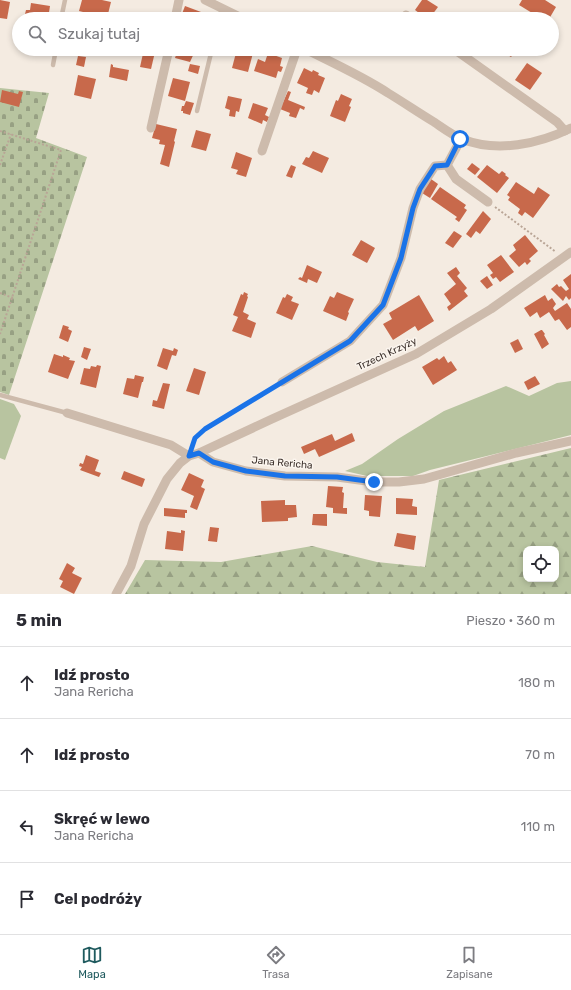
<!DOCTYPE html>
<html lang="pl">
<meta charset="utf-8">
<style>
:root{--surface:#fff;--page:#f2f2f3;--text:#2b2b33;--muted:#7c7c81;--line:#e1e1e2;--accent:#1f5a5e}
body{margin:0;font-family:Rubik,sans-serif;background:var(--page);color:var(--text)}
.controls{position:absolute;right:12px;bottom:12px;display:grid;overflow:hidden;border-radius:8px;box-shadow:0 2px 6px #0003}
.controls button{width:36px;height:36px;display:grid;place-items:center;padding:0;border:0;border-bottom:1px solid var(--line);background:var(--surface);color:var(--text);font:20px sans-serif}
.stop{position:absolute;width:12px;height:12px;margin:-9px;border:3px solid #1a73e8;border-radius:50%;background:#fff}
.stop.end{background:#1a73e8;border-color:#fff;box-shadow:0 1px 4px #0008}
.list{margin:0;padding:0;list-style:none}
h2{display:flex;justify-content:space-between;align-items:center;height:52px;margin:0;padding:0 16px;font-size:17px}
h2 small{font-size:13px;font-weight:400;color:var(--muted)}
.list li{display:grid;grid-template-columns:26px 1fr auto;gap:12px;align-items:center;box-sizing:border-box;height:72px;padding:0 16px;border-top:1px solid var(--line)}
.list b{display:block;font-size:15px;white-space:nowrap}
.list p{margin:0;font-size:13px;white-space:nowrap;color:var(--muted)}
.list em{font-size:13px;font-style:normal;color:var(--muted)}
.icon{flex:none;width:22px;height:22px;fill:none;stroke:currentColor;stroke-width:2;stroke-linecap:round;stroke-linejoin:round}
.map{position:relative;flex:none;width:571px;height:594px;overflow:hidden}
.search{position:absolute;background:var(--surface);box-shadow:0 2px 6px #0003;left:12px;right:12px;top:12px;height:44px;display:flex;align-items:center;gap:10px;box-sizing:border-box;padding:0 14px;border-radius:22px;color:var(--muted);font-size:15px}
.sheet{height:340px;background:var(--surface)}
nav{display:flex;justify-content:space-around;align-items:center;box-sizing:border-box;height:56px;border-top:1px solid var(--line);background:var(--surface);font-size:11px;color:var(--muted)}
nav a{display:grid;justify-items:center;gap:2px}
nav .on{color:var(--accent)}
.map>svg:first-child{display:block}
</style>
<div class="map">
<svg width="571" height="594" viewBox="0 0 571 594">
<defs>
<pattern id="forest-firs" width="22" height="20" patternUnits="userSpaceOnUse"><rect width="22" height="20" fill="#b8c4a0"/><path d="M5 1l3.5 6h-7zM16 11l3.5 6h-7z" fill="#97a083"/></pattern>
<pattern id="cemetery-stones" width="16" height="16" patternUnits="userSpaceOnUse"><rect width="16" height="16" fill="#b8c4a0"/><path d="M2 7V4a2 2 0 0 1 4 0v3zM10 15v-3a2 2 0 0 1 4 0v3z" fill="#97a083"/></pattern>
</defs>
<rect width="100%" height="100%" fill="#f4ebe1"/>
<g fill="#b8c4a0">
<polygon points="571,381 571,435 430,470 413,476 367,476 345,471 362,464 398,439 444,411 506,386 529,396 557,383"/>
<polygon points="0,399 14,404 21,416 5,460 0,458"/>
</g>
<path fill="url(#forest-firs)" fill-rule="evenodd" d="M571 448V594H125L145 560 221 562 312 546 377 562 425 567 439 480ZM526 549H556V579H526Z"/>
<polygon fill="url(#cemetery-stones)" points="0,88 49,93 36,138 87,157 9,395 0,392"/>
<g fill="#c8694b">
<polygon points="0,0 10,2 7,19 0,18"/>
<polygon points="82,0 102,0 111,2 107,18 79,11"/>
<polygon points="422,0 427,0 438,7 429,19 427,19 415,10"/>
<polygon points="522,0 545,0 556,7 549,19 542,19 519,5"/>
<polygon points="31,3 50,6 48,19 31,19 31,15 25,14 26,10 30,10"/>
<polygon points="185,6 209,15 208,19 180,19"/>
<polygon points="150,13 166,17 165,19 148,19"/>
<polygon points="16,23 19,24 19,42 14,41"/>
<polygon points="144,49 155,52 151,69 140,67"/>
<polygon points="178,49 180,50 196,49 190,62 175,58"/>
<polygon points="237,49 253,53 248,72 232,68"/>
<polygon points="353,49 366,49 362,55"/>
<polygon points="502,49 511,49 515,52 511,57 501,51"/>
<polygon points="268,53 282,58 280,66 283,67 281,72 278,71 276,78 254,71 258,59 265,62"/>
<polygon points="78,56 86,57 84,67 76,65"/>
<polygon points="527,63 542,73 530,90 515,80"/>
<polygon points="111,64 113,65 113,67 129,70 127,81 109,77"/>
<polygon points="190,64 200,66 198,74 188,71"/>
<polygon points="304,68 312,72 313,70 319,73 318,75 325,78 319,93 314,90 312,95 306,93 308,88 297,83"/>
<polygon points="78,75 96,79 91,99 74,95"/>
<polygon points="173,78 190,82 185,101 168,96"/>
<polygon points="2,90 18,94 19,91 23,92 19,107 0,102"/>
<polygon points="288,91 291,92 288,100 305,107 304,110 300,108 296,118 289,116 290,113 280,109"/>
<polygon points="341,94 352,99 349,106 351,107 345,122 330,116 336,100 338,101"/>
<polygon points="228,96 242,99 239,112 236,111 235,117 229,116 230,110 225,108"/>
<polygon points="186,101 194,103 190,115 183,113 183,111 181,111 182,106 184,106"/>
<polygon points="253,103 268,108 265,115 269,117 267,122 263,120 262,124 248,118"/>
<polygon points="156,124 177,129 174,141 175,142 169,167 160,164 165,145 159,144 160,140 152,138"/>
<polygon points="196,130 211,134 206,151 191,147"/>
<polygon points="313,151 329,158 322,173 302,164 306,157 309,158"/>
<polygon points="236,152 252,158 246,177 236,174 238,170 231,168"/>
<polygon points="472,163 480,169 475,175 467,169"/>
<polygon points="291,165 296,167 292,178 286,176"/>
<polygon points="487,165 499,174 502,171 506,174 505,175 509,178 497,193 477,177"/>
<polygon points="431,179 438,184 430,198 422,193"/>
<polygon points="516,182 534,194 538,187 550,195 533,218 525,212 522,216 518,213 520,209 508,200 510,197 507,195"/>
<polygon points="440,187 466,205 464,208 467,210 459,222 455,219 457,217 431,199"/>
<polygon points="483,211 491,219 480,234 476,231 471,238 466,234"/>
<polygon points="454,231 462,236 453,248 445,243"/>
<polygon points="525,235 538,251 529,259 531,261 527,265 525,262 519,267 509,256 516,250 513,245"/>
<polygon points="361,240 375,248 367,263 352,255"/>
<polygon points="501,255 514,272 500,282 496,277 493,279 490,275 493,273 487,265"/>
<polygon points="307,265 322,272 317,283 308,279 307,283 298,279 300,277 302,278"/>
<polygon points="456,267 460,273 457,276 467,288 464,291 468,296 449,311 447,307 451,304 444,294 456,284 447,273"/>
<polygon points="571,274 571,298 569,300 566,296 563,301 551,289 557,284 559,287 561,286 566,291 569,289 563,280"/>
<polygon points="487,276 493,285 487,289 480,281"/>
<polygon points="244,292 248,294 247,296 248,297 243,312 249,315 247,319 256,323 251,338 232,331 238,317 233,315 241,294 243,295"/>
<polygon points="337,292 354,299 348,312 349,313 346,321 323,311 330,296 334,298"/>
<polygon points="287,294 293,297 291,301 299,304 292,320 276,313 283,297 285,298"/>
<polygon points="419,295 434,321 418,331 415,326 393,340 383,324 392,319 389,313"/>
<polygon points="545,295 548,301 552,298 556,304 553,308 555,311 567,303 571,309 571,327 567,330 559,319 555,321 549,312 540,318 537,312 530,317 524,308"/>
<polygon points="63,325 69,327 68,329 72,331 68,342 59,338"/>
<polygon points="541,330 542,330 545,334 544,335 549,344 542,349 534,334"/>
<polygon points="518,339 523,349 515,353 510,343"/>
<polygon points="84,347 91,349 87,360 81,357"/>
<polygon points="163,348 173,351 174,348 178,350 176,356 172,355 167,370 157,366"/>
<polygon points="54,354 63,357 63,355 70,358 69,360 75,361 68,379 48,372"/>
<polygon points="444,356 448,363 451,361 457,370 433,385 422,367 437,358 439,360"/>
<polygon points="97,365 101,366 96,388 80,384 84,368 90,369 91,366 96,367"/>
<polygon points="194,368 206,372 199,395 186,391"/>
<polygon points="135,375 144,377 143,382 142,382 138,398 123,394 127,378 134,379"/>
<polygon points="535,376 540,384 528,390 524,382"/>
<polygon points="163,383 170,384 164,409 152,406 153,400 157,401"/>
<polygon points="352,433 355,441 319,457 315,449 304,454 301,447 332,434 335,441"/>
<polygon points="86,455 99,460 95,471 101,473 99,477 80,470 82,467 79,466 80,463 83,464"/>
<polygon points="124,471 145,479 142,487 121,479"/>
<polygon points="189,473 204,480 201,487 205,489 197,510 190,507 194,496 181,490"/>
<polygon points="328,486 343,487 342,492 344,493 343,508 347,508 347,514 333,513 333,508 326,507"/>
<polygon points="365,495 382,496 380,517 369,516 369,511 364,510"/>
<polygon points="396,498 413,499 412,506 417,507 417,515 396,514"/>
<polygon points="285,500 285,505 296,505 297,517 288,518 288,521 262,522 261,501"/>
<polygon points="164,508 187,510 187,513 185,513 185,518 164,516"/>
<polygon points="313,514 327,514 327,526 312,525"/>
<polygon points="210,527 219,528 217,542 208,541"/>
<polygon points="181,530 185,531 183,551 165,549 167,531 181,533"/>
<polygon points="397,533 416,536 414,550 394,546"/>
<polygon points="67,563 75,568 72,573 82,578 74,594 60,587 63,581 59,579"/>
</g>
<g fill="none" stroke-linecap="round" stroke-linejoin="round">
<g stroke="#b9a596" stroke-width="2" stroke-dasharray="2 2" stroke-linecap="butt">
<polyline points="0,131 61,150 0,334"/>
<polyline points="0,165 11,134"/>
<polyline points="495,207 556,252"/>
<polyline points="0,293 13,298"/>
<polyline points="193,445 195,438 205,429 274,387"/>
</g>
<g stroke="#cdbbac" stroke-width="4.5">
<polyline points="61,19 65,0"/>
<polyline points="219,19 222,8"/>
<polyline points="53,65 56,49"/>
<polyline points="197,111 212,49"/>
<polyline points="0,395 67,413"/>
</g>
<g stroke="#cdbbac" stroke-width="9">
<polyline points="205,0 244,19"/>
<polyline points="406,15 412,19"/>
<polyline points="175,19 179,0"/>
<path d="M305 49C333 63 362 76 388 93 403 102 419 113 434 122 443 128 452 135 462 139 497 153 539 144 571 128"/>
<polyline points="454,49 557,122 565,131"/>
<polyline points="151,128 169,49"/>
<polyline points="262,151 297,49"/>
<polyline points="447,165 456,179 488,202"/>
<polyline points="282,382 350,341 383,305 401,258 413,208 420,189 435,166 447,165 461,139"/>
<polyline points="67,413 171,445 189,456"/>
<polyline points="199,453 272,419 416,354 491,309 571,252"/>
<polyline points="116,594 131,566 144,524 167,479 180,463 189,456 199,453 213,462 246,471 285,476 337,477 374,482 399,482 424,479 516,453 571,441"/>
</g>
</g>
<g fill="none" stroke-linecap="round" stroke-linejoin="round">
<polyline stroke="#1a73e8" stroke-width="5" points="374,482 337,477 285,476 246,471 213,462 199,453 189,456 195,438 205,429 350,341 383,305 401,258 413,208 420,189 435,166 447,165 460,139"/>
</g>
<g text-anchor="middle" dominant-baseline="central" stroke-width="3" stroke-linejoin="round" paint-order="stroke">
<g font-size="10" fill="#3b302b" stroke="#fbf5ee">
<text transform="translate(387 354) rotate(-25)">Trzech Krzyży</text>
<text transform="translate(282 463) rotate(5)">Jana Rericha</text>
</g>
</g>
</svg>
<div class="controls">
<button><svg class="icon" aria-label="locate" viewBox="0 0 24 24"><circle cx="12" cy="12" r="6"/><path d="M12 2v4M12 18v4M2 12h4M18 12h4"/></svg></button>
</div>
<div class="stop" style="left:460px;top:139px"></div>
<div class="stop end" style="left:374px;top:482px"></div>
<div class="search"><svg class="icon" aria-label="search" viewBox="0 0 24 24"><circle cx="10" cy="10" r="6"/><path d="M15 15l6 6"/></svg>Szukaj tutaj</div>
</div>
<section class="sheet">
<h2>5 min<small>Pieszo · 360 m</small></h2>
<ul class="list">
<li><svg class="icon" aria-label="ahead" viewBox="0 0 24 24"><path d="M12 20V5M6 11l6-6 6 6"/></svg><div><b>Idź prosto</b><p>Jana Rericha</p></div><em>180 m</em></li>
<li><svg class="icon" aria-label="ahead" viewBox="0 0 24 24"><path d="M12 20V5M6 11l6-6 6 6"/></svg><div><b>Idź prosto</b></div><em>70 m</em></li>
<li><svg class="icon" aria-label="left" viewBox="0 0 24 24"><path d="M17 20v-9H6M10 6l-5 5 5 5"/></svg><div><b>Skręć w lewo</b><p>Jana Rericha</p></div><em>110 m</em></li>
<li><svg class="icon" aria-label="arrive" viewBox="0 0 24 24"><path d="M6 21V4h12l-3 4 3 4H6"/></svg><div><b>Cel podróży</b></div></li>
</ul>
</section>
<nav>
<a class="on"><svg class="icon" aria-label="map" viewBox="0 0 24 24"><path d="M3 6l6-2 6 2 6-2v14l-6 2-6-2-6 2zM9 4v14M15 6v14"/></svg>Mapa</a>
<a><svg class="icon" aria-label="directions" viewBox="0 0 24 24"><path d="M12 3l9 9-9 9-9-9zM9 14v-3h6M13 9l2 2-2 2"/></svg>Trasa</a>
<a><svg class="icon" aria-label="saved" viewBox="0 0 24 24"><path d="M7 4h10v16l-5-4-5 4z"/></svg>Zapisane</a>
</nav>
